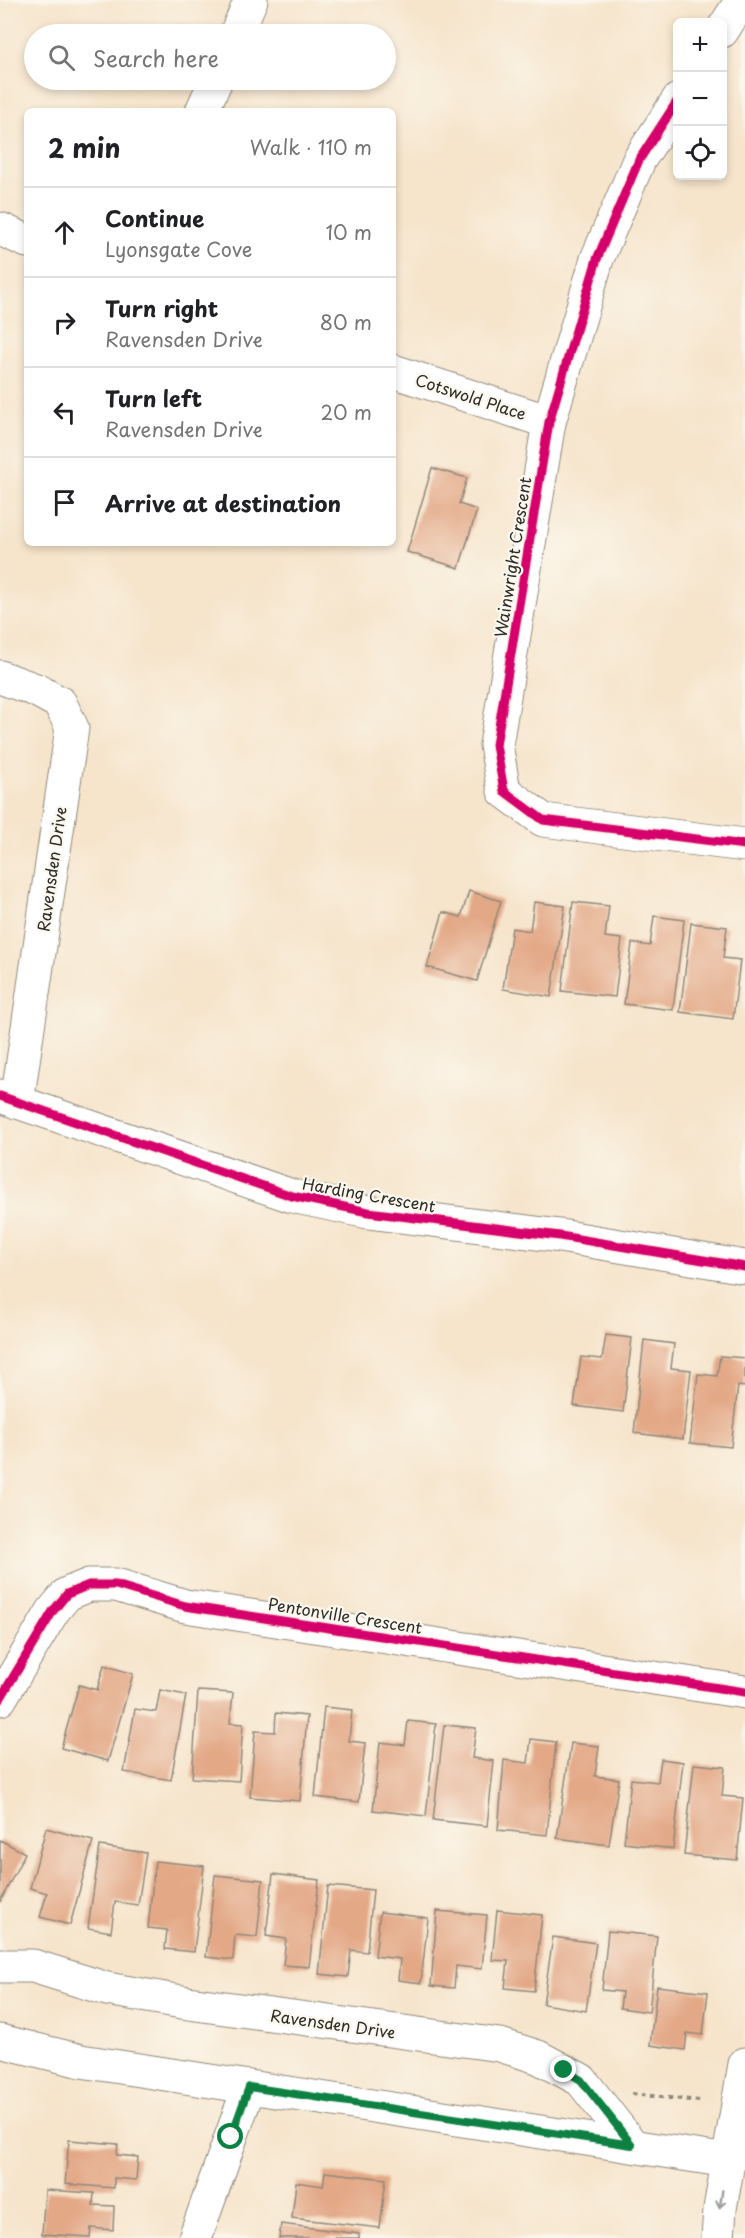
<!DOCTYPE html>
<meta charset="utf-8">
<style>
:root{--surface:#fff;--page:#f6f6f6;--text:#202124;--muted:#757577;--line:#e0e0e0}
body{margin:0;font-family:"Playpen Sans",sans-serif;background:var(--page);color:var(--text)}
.controls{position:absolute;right:18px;top:18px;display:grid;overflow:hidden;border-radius:9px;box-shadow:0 3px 9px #0003}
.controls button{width:54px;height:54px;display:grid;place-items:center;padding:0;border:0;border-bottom:2px solid var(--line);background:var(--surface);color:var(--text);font:30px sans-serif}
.stop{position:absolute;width:18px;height:18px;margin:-14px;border:4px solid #0b8043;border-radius:50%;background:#fff}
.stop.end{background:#0b8043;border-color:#fff;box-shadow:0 2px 6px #0008}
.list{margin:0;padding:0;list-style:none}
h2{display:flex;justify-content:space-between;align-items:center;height:78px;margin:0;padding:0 24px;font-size:26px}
h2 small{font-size:20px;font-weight:400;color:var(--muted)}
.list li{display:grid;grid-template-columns:39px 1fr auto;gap:18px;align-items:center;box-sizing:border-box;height:90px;padding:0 24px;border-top:2px solid var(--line)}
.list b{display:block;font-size:22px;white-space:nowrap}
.list p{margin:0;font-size:20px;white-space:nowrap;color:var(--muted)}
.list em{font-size:20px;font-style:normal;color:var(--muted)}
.icon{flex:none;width:33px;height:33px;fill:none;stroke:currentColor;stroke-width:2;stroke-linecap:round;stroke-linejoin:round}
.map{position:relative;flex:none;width:745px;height:2238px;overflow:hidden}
.search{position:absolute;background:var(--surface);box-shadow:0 3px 9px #0003;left:24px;top:24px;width:372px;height:66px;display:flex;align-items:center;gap:15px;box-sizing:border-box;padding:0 21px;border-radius:33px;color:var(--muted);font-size:22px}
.panel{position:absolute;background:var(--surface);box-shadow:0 3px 9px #0003;left:24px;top:108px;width:372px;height:438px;border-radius:9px}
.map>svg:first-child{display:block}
</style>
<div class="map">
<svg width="745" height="2238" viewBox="0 0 745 2238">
<rect width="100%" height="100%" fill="#fbf7ec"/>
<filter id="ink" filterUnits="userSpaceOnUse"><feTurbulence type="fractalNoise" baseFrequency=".0167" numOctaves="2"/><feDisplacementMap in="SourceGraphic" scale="12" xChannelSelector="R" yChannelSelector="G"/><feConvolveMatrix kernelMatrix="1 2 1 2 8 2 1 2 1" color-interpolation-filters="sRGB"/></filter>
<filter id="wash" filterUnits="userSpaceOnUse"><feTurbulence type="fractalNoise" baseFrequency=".008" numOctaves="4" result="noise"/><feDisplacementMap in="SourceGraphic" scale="24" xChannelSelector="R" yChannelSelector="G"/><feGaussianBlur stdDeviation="1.35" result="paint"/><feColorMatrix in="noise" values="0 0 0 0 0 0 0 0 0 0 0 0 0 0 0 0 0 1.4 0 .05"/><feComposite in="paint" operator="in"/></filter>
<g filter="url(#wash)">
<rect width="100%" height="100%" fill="#f6e4cb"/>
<g id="blocks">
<g fill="#e3a886">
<polygon points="432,468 467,478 459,504 477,510 459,568 407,552"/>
<polygon points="469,891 501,901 477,981 427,967 443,912 461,917"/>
<polygon points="534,902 565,906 551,997 503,989 512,928 530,931"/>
<polygon points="573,902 609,906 605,937 622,939 615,997 562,991"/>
<polygon points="654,916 684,920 673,1010 624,1004 632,943 650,946"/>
<polygon points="691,923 727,927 723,958 740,960 733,1019 680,1012"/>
<polygon points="606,1335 632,1338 623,1412 574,1406 581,1357 602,1359"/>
<polygon points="644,1340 674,1344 671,1368 691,1370 683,1439 634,1433"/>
<polygon points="720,1356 745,1358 745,1387 738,1386 731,1447 690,1443 698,1374 717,1376"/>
<polygon points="104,1665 133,1674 108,1761 61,1748 79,1685 97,1690"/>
<polygon points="160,1690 186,1695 171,1780 124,1772 135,1709 156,1712"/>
<polygon points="198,1691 233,1693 230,1723 243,1724 239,1781 192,1778"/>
<polygon points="324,1707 352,1710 349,1741 365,1743 359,1802 315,1797"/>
<polygon points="276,1713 307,1716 300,1801 250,1797 255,1731 275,1732"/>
<polygon points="408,1721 436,1724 426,1816 373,1810 380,1742 405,1745"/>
<polygon points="444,1725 476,1728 472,1758 494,1761 487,1826 433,1820"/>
<polygon points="531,1739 556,1742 547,1835 498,1830 504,1760 528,1763"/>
<polygon points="571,1743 599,1746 595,1776 619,1779 609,1845 557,1838"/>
<polygon points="661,1759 683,1762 673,1849 624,1843 631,1779 658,1782"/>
<polygon points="694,1764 725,1767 722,1796 743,1798 737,1860 684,1855"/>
<polygon points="46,1828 93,1841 70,1925 40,1917 47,1893 30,1888"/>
<polygon points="0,1840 25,1853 0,1902"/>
<polygon points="100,1846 146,1853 138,1905 115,1902 111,1932 88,1928"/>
<polygon points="155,1861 204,1866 194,1952 165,1949 167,1930 148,1928"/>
<polygon points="273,1874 319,1880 309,1967 283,1965 286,1939 266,1936"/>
<polygon points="215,1875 263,1880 257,1937 235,1935 233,1960 206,1957"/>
<polygon points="328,1886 373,1890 367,1952 351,1950 348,1977 319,1974"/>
<polygon points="497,1910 542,1915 534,1991 505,1988 508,1961 492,1960"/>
<polygon points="437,1911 487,1915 482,1969 456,1966 454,1988 431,1986"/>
<polygon points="380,1912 428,1918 421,1983 398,1980 400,1959 375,1956"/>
<polygon points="608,1931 657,1936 649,2012 620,2008 622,1992 602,1990"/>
<polygon points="553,1937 596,1943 586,2011 543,2004"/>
<polygon points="657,1986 708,1992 703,2035 687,2033 685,2050 650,2045"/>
<polygon points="69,2140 118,2144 117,2155 138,2157 136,2180 114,2178 114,2188 65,2184"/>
<polygon points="325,2172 386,2179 380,2228 292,2218 296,2182 323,2186"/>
<polygon points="45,2190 94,2193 93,2205 114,2206 113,2230 91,2228 90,2237 42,2234"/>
<polygon points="281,2224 359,2234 359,2238 279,2238"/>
</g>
</g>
</g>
<g filter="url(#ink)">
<use href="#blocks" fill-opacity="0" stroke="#90887b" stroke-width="1.5"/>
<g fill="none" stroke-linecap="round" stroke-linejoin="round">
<defs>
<g id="street">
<polyline points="722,31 742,0"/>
<polyline points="236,34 251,0"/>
<polyline points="678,100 639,160 597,259 549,422 496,745 504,791 543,820 745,845"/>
<polyline points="202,111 216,80"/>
<polyline points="0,229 27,241"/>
<polyline points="393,371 549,422"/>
<polyline points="0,677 36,690 60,703 72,728 17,1102"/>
<polyline points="0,1096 292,1196 368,1212 560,1236 745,1267"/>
<polyline points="0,1699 53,1611 67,1594 89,1585 116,1585 185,1606 745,1692"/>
<polyline points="0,1966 33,1966 107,1989 188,2003 500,2045 538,2057 581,2080 632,2145"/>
<polyline points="0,2041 81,2061 728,2161"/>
<polyline points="195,2238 249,2087"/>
</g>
<polyline id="secondary" points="718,2238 720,2209 745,2064"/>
</defs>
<use href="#street" stroke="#90887b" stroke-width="35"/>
<use href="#secondary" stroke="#90887b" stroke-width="35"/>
<polyline stroke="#90887b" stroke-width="4" stroke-dasharray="4.5 4.5" stroke-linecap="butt" points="632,2094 700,2101"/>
<use href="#street" stroke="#fff" stroke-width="33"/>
<use href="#secondary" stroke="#fff" stroke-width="33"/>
<defs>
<g id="cycleway">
<polyline points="678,100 639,160 597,259 549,422 496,745 504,791 543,820 745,845"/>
<polyline points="0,1096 292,1196 368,1212 560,1236 745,1267"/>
<polyline points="0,1699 53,1611 67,1594 89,1585 116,1585 185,1606 745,1692"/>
</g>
</defs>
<use href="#cycleway" stroke="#fbf7ec" stroke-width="13"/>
<use href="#cycleway" stroke="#d6006c" stroke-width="9"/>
</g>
<defs><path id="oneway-shaft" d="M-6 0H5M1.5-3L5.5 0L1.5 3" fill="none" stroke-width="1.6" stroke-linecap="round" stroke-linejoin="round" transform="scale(1.5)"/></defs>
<use stroke="#a0a0a0" href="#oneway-shaft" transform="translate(721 2199) rotate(99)"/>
</g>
<g fill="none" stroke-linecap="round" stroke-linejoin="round" filter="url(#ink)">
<polyline stroke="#0b8043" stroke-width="8" points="231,2137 249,2087 632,2145 581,2080 564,2070"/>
</g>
<g text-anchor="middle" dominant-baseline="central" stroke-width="4.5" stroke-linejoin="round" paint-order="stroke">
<g font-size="16" fill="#2b2b2b" stroke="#fbf7ec">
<text transform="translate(471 396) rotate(18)">Cotswold Place</text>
<text transform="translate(512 557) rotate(-81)">Wainwright Crescent</text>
<text transform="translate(51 869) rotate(-82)">Ravensden Drive</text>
<text transform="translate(369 1194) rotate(10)">Harding Crescent</text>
<text transform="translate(345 1615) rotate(9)">Pentonville Crescent</text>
<text transform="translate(333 2023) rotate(8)">Ravensden Drive</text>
</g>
</g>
</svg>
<div class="controls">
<button>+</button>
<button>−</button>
<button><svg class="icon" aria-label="locate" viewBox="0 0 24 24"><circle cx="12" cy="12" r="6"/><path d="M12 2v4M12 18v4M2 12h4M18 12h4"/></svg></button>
</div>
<div class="stop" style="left:231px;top:2137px"></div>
<div class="stop end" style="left:564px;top:2070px"></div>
<div class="search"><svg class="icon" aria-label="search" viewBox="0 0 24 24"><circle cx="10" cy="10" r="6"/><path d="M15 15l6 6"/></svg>Search here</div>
<section class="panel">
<h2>2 min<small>Walk · 110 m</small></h2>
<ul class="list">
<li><svg class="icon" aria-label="ahead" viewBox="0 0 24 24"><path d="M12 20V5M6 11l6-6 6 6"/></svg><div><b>Continue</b><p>Lyonsgate Cove</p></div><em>10 m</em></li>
<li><svg class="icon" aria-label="right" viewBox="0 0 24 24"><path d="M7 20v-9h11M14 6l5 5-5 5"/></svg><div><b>Turn right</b><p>Ravensden Drive</p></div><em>80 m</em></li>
<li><svg class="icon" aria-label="left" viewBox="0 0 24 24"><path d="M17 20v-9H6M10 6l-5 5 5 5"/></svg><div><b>Turn left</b><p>Ravensden Drive</p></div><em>20 m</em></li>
<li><svg class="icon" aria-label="arrive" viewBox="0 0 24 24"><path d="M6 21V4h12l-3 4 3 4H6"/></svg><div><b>Arrive at destination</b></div></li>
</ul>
</section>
</div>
